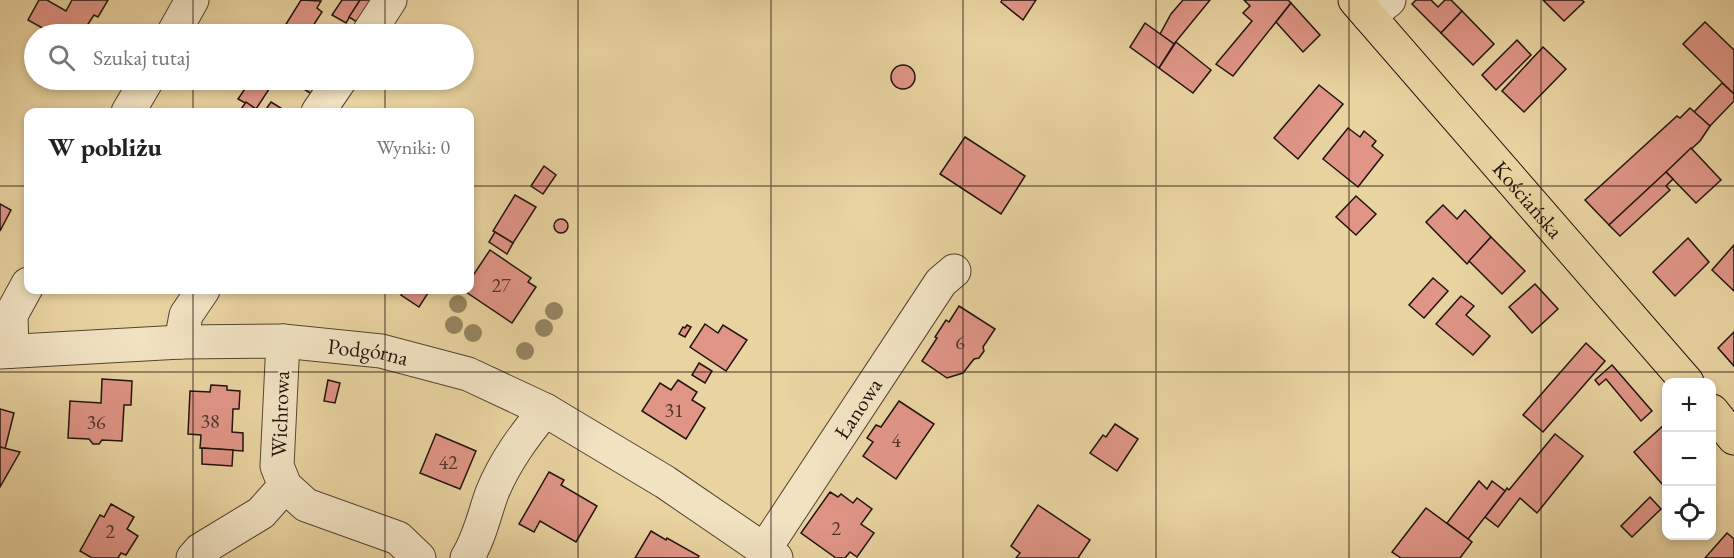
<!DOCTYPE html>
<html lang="pl">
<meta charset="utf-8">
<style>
:root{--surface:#fff;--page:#f2f2f2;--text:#222;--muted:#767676;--line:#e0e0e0}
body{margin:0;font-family:"EB Garamond",serif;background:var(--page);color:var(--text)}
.controls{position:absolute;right:18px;bottom:18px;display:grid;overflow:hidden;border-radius:12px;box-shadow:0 3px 9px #0003}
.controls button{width:54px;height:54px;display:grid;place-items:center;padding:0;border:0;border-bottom:2px solid var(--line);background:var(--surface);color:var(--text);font:30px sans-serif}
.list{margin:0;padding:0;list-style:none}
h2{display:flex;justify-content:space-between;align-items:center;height:78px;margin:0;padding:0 24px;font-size:26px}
h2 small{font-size:20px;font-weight:400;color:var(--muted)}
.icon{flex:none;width:33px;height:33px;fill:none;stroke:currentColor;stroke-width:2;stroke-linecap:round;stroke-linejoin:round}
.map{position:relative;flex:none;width:1734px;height:558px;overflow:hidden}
.search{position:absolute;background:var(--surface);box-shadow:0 3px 9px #0003;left:24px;top:24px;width:450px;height:66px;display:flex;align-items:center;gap:15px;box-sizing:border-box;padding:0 21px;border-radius:33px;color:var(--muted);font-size:22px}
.panel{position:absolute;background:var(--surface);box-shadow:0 3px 9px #0003;left:24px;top:108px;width:450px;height:186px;border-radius:12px}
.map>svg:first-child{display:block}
</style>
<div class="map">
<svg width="1734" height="558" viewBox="0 0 1734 558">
<rect width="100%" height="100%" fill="#e9d3a1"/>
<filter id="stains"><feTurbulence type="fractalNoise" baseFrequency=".00333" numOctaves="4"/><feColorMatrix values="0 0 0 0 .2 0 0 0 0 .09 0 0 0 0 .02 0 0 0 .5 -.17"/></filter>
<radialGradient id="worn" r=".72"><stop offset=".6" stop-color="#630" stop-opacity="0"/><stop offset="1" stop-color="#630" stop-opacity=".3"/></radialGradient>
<g fill="#e09587" stroke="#21140d" stroke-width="1.5">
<polygon points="39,0 47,0 66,11 72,0 108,0 98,17 94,15 88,24 106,34 62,34 55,31 53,34 28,20"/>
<polygon points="301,0 321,1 317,8 322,12 311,29 319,34 292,34 283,29"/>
<polygon points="342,0 360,0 346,23 332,15"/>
<polygon points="360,0 377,0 363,26 349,17"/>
<polygon points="1002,0 1036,0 1023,20 1001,2"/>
<polygon points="1183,0 1210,0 1174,44 1160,34 1171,14"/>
<polygon points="1244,0 1288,0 1291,3 1233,76 1216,64 1252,21 1243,13 1250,6"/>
<polygon points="1416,0 1431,0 1438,7 1445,0 1451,0 1462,11 1441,33 1412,4"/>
<polygon points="1543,0 1582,0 1584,2 1564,21"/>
<polygon points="1291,3 1320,35 1303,52 1276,22"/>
<polygon points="1462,11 1494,44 1473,65 1441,33"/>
<polygon points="1705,22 1734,50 1734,94 1683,44"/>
<polygon points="1145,23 1174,44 1159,68 1130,47"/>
<polygon points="1517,40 1531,55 1496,90 1482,75"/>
<polygon points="1176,42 1211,70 1193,93 1159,68"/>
<polygon points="1543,47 1566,69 1524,112 1502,91"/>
<circle cx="903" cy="77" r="12"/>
<polygon points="251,80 281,80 277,86 273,83 256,109 238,99"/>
<polygon points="290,80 327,80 316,97"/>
<polygon points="1722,83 1734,94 1734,101 1710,126 1694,112"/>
<polygon points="1319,85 1343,104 1298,159 1274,138"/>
<polygon points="246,102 256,109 262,112 239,112"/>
<polygon points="271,102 284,110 283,112 264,112"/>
<polygon points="1690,108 1710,126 1700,141 1609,225 1585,200 1677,116 1680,118"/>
<polygon points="1348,128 1360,137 1364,131 1376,141 1372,146 1383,155 1358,187 1323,159"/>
<polygon points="965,137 1025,176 1001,214 940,174"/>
<polygon points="1691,148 1721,180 1696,203 1666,172"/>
<polygon points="544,166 556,175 543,194 531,186"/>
<polygon points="1666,172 1673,179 1666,186 1670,190 1620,236 1609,225"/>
<polygon points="515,195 536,207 513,243 493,231"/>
<polygon points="1356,196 1376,214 1356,235 1336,217"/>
<polygon points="0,204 11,210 0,231"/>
<polygon points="1443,205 1457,219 1465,210 1491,237 1467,264 1426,222"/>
<circle cx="561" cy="226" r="7"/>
<polygon points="495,232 513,243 507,254 489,242"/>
<polygon points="1491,237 1525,271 1502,294 1469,261"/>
<polygon points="1688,238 1709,262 1675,296 1653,272"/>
<polygon points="1734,245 1734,291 1712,270"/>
<polygon points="490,250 531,278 528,282 536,287 512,323 463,290 470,290 470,280"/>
<polygon points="1433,278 1448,291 1424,318 1409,305"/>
<polygon points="1535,284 1558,309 1532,333 1509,307"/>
<polygon points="400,290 430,290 419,307 401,295 403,292"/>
<polygon points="1461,296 1474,306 1466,315 1490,336 1473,355 1436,324"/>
<polygon points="959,306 995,329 983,347 984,351 979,358 974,359 963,373 947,378 922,361 937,338 935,337 946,320 949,322"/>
<polygon points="705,324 718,333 723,325 747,340 726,371 690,347"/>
<polygon points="687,325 691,327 685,337 679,334 683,327 685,328"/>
<polygon points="1734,332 1734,366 1718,348"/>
<polygon points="1586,343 1605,361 1543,432 1523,415"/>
<polygon points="699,363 712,371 705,383 692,375"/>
<polygon points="1612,365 1652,411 1641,421 1606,379 1599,385 1595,380"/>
<polygon points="102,379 132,381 131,405 124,405 122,441 102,440 99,444 93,444 89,439 68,438 70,401 101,403"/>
<polygon points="328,380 340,383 335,403 324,401"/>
<polygon points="678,380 697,392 692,400 705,408 686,439 642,411 660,383 671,390"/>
<polygon points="211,385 227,386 227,390 240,391 239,409 233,409 232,432 243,433 243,451 200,448 201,435 188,434 190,391 210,392"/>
<polygon points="899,401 934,424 896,479 863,456 873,442 867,438 876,425 881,427"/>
<polygon points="0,409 14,413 5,449 0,447"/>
<polygon points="1115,424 1138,439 1117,471 1090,453 1103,435 1106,437"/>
<polygon points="1664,425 1666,428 1666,481 1663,485 1634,452"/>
<polygon points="436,434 476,451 460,489 420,473"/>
<polygon points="1555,434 1583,456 1537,513 1520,498 1498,527 1485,517 1505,491 1507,488 1509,490"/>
<polygon points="0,447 20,452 0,487"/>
<polygon points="202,448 233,450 232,466 202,464"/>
<polygon points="549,472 564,480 561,485 597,506 576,542 540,521 534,532 519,524"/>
<polygon points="1479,481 1487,489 1492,481 1505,491 1468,539 1447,523"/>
<polygon points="830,492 838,497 841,494 853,503 857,498 872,509 861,524 874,533 857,557 850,552 845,558 836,558 801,533"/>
<polygon points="1650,497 1661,509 1632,537 1621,526"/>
<polygon points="111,504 134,517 127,529 138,536 126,555 121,553 118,558 92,558 80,551 100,515 104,517"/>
<polygon points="1038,505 1090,540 1078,558 1016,558 1020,553 1011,546"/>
<polygon points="1426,508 1472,542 1460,558 1401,558 1392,552"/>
<polygon points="651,531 666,540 667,538 699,556 698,558 635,558"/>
<polygon points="1727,533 1734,539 1734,558 1705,558"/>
</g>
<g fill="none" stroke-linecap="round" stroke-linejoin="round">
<defs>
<g id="minor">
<polyline points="1369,16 1389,0"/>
<polyline points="173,34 192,0"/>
<polyline points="368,34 390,0"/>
<polyline points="128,112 147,80"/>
<polyline points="318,112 340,80"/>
<polyline points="283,341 277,466 285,486 306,505 398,538 419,558"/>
<polyline points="181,342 186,315 203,290"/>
<polyline points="12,351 11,315 28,284"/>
<path id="s1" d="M0 352 181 342 283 341 381 351 468 374 545 410 665 482 776 558"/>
<path id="s2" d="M764 550 941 282 954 271"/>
<polyline points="193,558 200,550 261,513 285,486"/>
<path d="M467 558C480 537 484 515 492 493 505 461 524 436 545 410"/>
</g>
<g id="major">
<path id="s3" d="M1355 0 1687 382"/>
<polyline points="1712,411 1734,438"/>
</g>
</defs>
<use href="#minor" stroke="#534432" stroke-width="35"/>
<use href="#major" stroke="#21140d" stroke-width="35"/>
<use href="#minor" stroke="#f1e2c2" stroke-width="33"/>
<use href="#major" stroke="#e9d3a1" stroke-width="33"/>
</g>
<g fill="#958562">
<circle cx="458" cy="304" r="9"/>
<circle cx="554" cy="311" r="9"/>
<circle cx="454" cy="325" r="9"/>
<circle cx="544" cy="328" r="9"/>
<circle cx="473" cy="333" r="9"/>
<circle cx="525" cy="351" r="9"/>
</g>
<path fill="none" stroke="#21140d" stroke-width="1.5" stroke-opacity="0.55" d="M193 0V34M385 0V34M578 0V558M771 0V558M963 0V558M1156 0V558M1349 0V558M1541 0V558M193 80V112M385 80V112M0 186H28M470 186H1734M193 290V558M385 290V558M0 372H1734"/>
<g text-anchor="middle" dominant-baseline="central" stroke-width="5" stroke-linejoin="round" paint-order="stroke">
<g font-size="20" fill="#51342c">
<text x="501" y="285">27</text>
<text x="960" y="342">6</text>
<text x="674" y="410">31</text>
<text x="210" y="421">38</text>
<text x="96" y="422">36</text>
<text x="896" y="440">4</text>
<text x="448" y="462">42</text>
<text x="836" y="528">2</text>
<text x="110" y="531">2</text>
</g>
<g font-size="22" fill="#21140d" stroke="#f1e2c2">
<text stroke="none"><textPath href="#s3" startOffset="264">Kościańska</textPath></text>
<text stroke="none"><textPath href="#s1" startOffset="369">Podgórna</textPath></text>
<text stroke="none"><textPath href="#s2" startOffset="170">Łanowa</textPath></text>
<text transform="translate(280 414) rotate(-88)">Wichrowa</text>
</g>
</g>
<rect width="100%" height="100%" filter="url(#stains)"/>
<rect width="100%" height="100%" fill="url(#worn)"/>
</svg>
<div class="controls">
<button>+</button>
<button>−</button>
<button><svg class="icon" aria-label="locate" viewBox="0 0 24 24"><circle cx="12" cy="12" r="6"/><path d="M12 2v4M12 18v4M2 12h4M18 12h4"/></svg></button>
</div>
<div class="search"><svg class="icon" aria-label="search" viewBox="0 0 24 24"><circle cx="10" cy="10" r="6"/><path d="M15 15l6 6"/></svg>Szukaj tutaj</div>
<section class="panel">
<h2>W pobliżu<small>Wyniki: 0</small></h2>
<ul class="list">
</ul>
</section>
</div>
